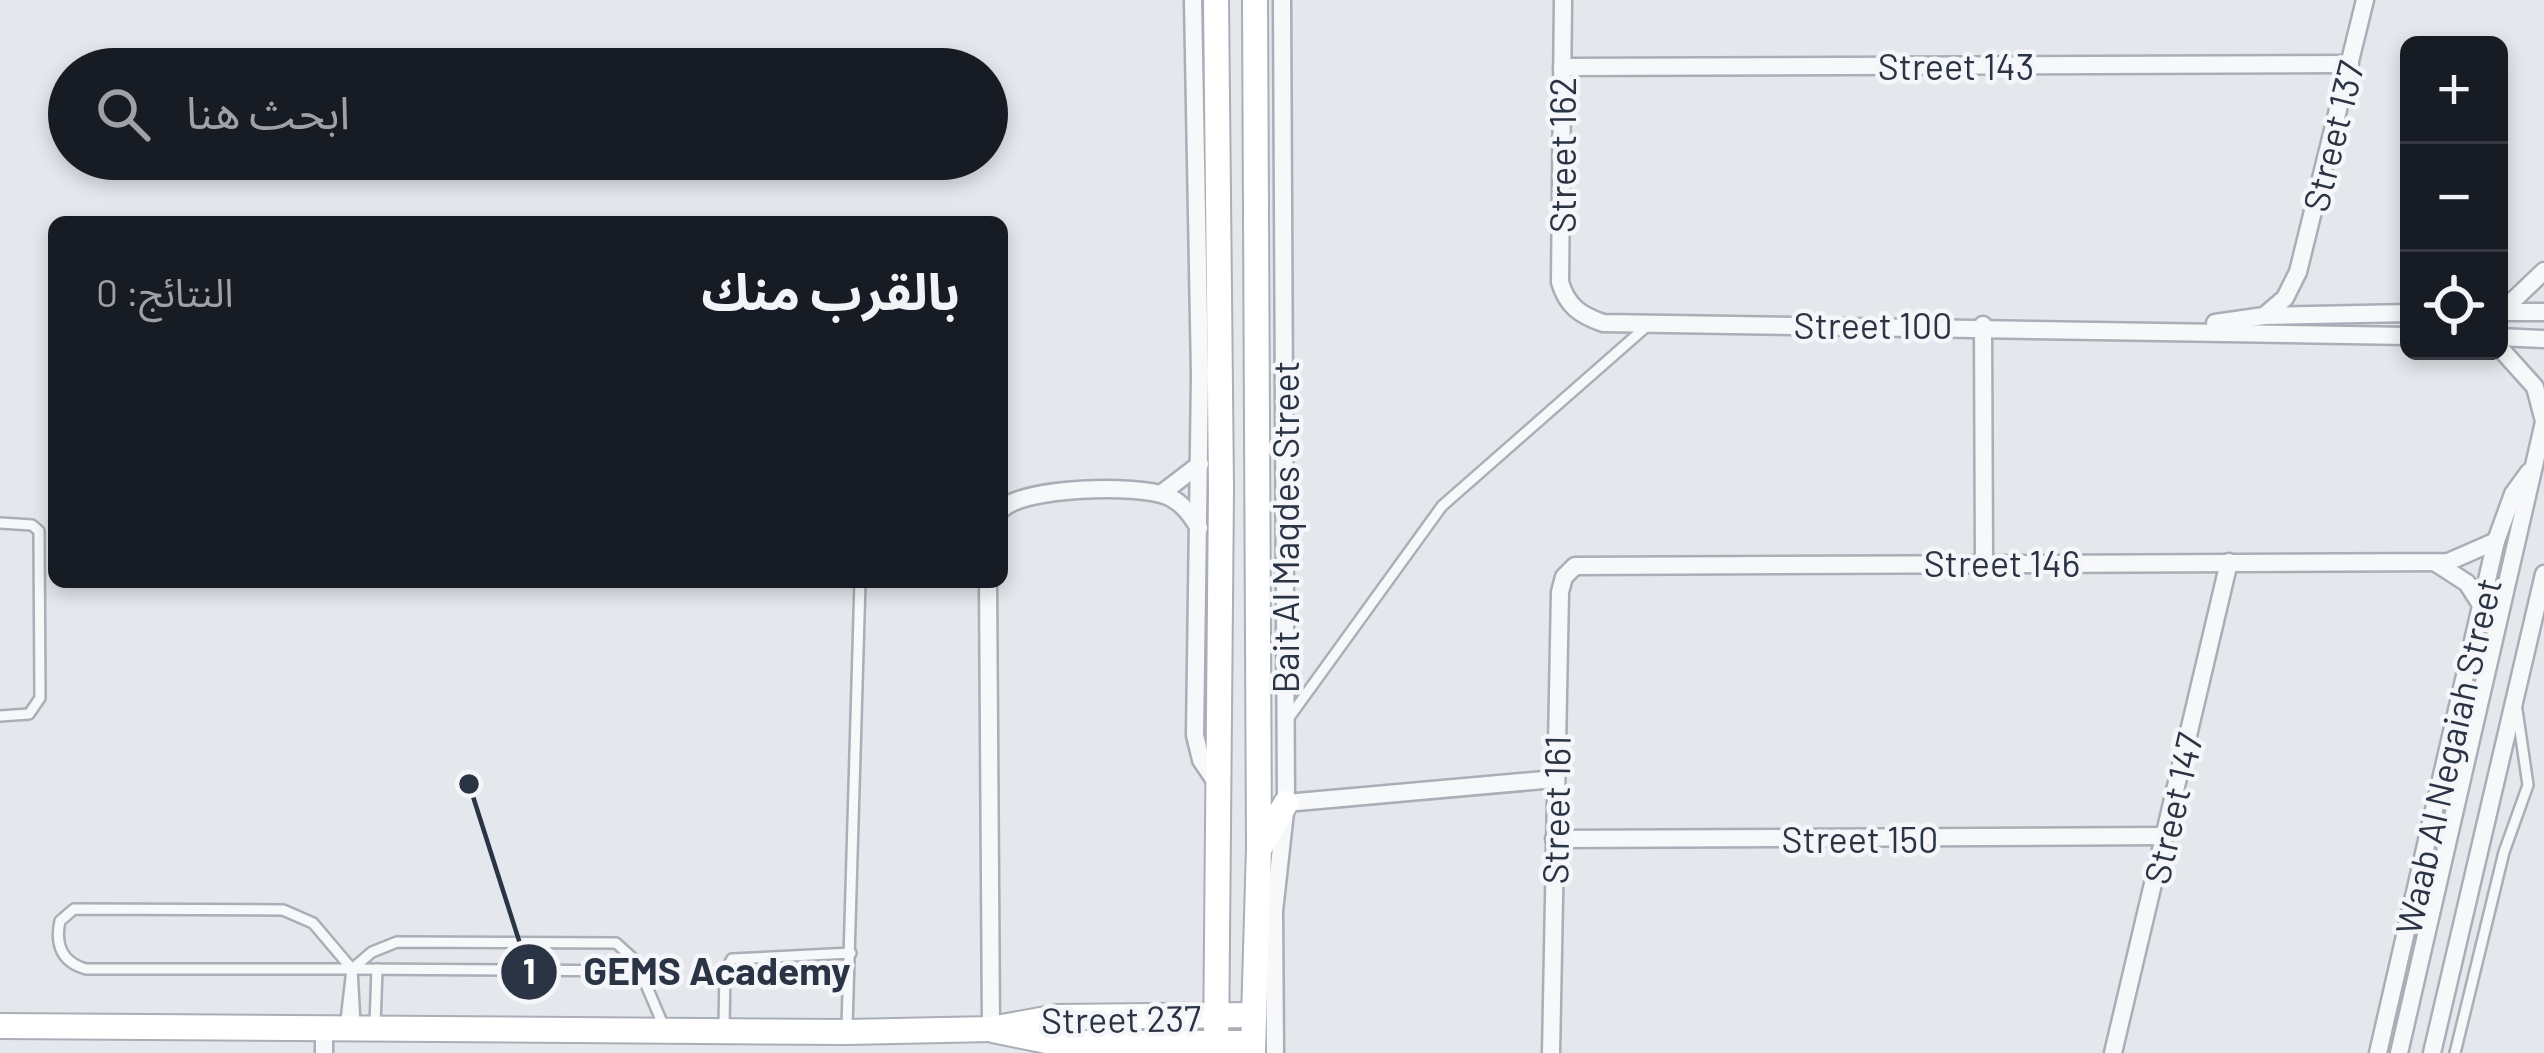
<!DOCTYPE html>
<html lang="ar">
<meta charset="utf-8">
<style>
:root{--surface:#171b24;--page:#20242c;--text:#f1f3f6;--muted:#9ea1a6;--line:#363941}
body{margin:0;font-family:Barlow,"Noto Sans Arabic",sans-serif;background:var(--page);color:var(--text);direction:rtl}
.controls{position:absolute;right:36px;top:36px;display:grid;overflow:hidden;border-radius:18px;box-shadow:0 6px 18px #0003}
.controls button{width:108px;height:108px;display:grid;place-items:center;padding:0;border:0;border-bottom:3px solid var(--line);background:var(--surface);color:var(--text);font:60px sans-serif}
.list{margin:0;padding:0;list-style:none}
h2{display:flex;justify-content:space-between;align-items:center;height:156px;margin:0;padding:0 48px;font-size:51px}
h2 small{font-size:39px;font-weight:400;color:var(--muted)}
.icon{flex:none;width:66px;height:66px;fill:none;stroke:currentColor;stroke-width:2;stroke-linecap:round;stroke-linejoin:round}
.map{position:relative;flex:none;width:2544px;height:1053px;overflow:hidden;direction:ltr}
.search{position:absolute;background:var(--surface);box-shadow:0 6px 18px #0003;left:48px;top:48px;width:960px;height:132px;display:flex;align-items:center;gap:30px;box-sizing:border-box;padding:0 42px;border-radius:66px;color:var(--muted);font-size:45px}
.panel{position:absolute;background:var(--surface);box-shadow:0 6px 18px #0003;left:48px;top:216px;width:960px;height:372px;border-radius:18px;direction:rtl}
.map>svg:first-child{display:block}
</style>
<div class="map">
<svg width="2544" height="1053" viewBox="0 0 2544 1053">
<rect width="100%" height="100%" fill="#e4e7ec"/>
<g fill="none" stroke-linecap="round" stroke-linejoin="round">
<defs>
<g id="lane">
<polyline points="0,523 32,525 39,531 40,698 29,714 0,716"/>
<polyline points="1288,719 1442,506 1647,326"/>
<path d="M74 909 283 910 313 923 352 969H86C61 962 55 944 60 921Z"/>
<polyline points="352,969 641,971"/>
<polyline points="352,969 355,1024"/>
<polyline points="375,1025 377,969"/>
<polyline points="724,1026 725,971 732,959 851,953"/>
<polyline points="847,1027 860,582"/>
<polyline points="345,1029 352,969 372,952 397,942 616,943 636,961 664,1027"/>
<polyline points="2455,1053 2504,852 2528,785 2517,710"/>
</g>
<g id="street">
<polyline points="1193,0 1200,375 1195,735 1201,760 1216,782"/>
<path d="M1563 0 1560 282C1567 306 1580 315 1603 323L2409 336"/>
<polyline points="1562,67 2350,64"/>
<polyline points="2500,312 2544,312"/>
<polyline points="2501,312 2544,271"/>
<polyline points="2264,316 2285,298 2298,272 2365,0"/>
<polyline points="2215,323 2264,316 2409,313"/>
<polyline points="1983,325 1984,561"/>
<polyline points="2499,337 2544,339"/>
<polyline points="2499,347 2535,387 2544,421"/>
<polyline points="1162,493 1200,464"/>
<path d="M1002 509C1025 487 1136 484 1167 496 1182 502 1191 515 1199 528"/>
<polyline points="2436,563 2467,583 2483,608"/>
<polyline points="988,582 991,1029"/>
<polyline points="1286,803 1555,779"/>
<polyline points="1554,839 2165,836"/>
<polyline points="324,1053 324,1029"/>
<polyline points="1275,1053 1274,911 1286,803 1282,0"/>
<polyline points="1551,1053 1560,592 1564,577 1575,566 2448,562 2496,541"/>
<polyline points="2113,1053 2229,562"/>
<polyline points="2378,1053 2496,541 2513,494 2529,472"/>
<polyline points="2399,1053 2544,422"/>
<polyline points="2432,1053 2544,574"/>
</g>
<g id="secondary">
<polyline points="1216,0 1221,489 1216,1053"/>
<polyline points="1261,846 1286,803"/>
<polyline points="0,1026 847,1032 991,1029 1057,1017 1253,1015"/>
<polyline points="993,1030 1056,1043 1253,1043"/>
<polyline points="1253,1053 1259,848 1255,0"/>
</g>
</defs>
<use href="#lane" stroke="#a9aeb7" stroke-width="14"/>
<use href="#street" stroke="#a9aeb7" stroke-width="21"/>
<use href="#secondary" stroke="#a9aeb7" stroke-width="28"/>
<use href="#lane" stroke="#f7f8fa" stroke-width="9"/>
<use href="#street" stroke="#f7f8fa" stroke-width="16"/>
<use href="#secondary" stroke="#fff" stroke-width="24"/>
</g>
<g text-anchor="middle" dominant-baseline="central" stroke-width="9" stroke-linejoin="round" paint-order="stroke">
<g font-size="36" fill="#2b3445" stroke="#f4f6f9">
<text x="1956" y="65">Street 143</text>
<text transform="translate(2332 136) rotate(-76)">Street 137</text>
<text transform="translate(1561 155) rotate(-90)">Street 162</text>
<text x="1873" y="324">Street 100</text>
<text transform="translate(1284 527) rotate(-90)">Bait Al Maqdes Street</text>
<text x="2002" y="562">Street 146</text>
<text transform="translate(2447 756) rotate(-77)">Waab Al Negaiah Street</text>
<text transform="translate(2172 808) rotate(-77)">Street 147</text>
<text transform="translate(1555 810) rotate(-89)">Street 161</text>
<text x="1860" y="838">Street 150</text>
<text transform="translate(1121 1018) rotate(-1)">Street 237</text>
</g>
</g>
<path fill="none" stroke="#2b3445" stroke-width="4.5" d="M469 784L529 972"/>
<g fill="#2b3445" stroke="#f4f6f9" stroke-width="4.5">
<circle cx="469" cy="784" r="12"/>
<circle cx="529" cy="972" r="30"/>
</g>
<g font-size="36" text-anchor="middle" font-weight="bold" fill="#fff">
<text x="529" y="984">1</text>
</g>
<g font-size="39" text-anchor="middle" font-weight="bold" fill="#2b3445" stroke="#f4f6f9" stroke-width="9" stroke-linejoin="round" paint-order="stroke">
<text x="717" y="985">GEMS Academy</text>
</g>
</svg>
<div class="controls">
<button>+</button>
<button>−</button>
<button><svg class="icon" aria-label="locate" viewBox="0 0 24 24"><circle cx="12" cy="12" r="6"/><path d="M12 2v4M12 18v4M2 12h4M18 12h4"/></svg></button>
</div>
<div class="search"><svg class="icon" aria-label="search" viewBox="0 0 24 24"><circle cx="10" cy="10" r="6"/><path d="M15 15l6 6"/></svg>ابحث هنا</div>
<section class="panel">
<h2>بالقرب منك<small>النتائج: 0</small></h2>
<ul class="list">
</ul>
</section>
</div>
